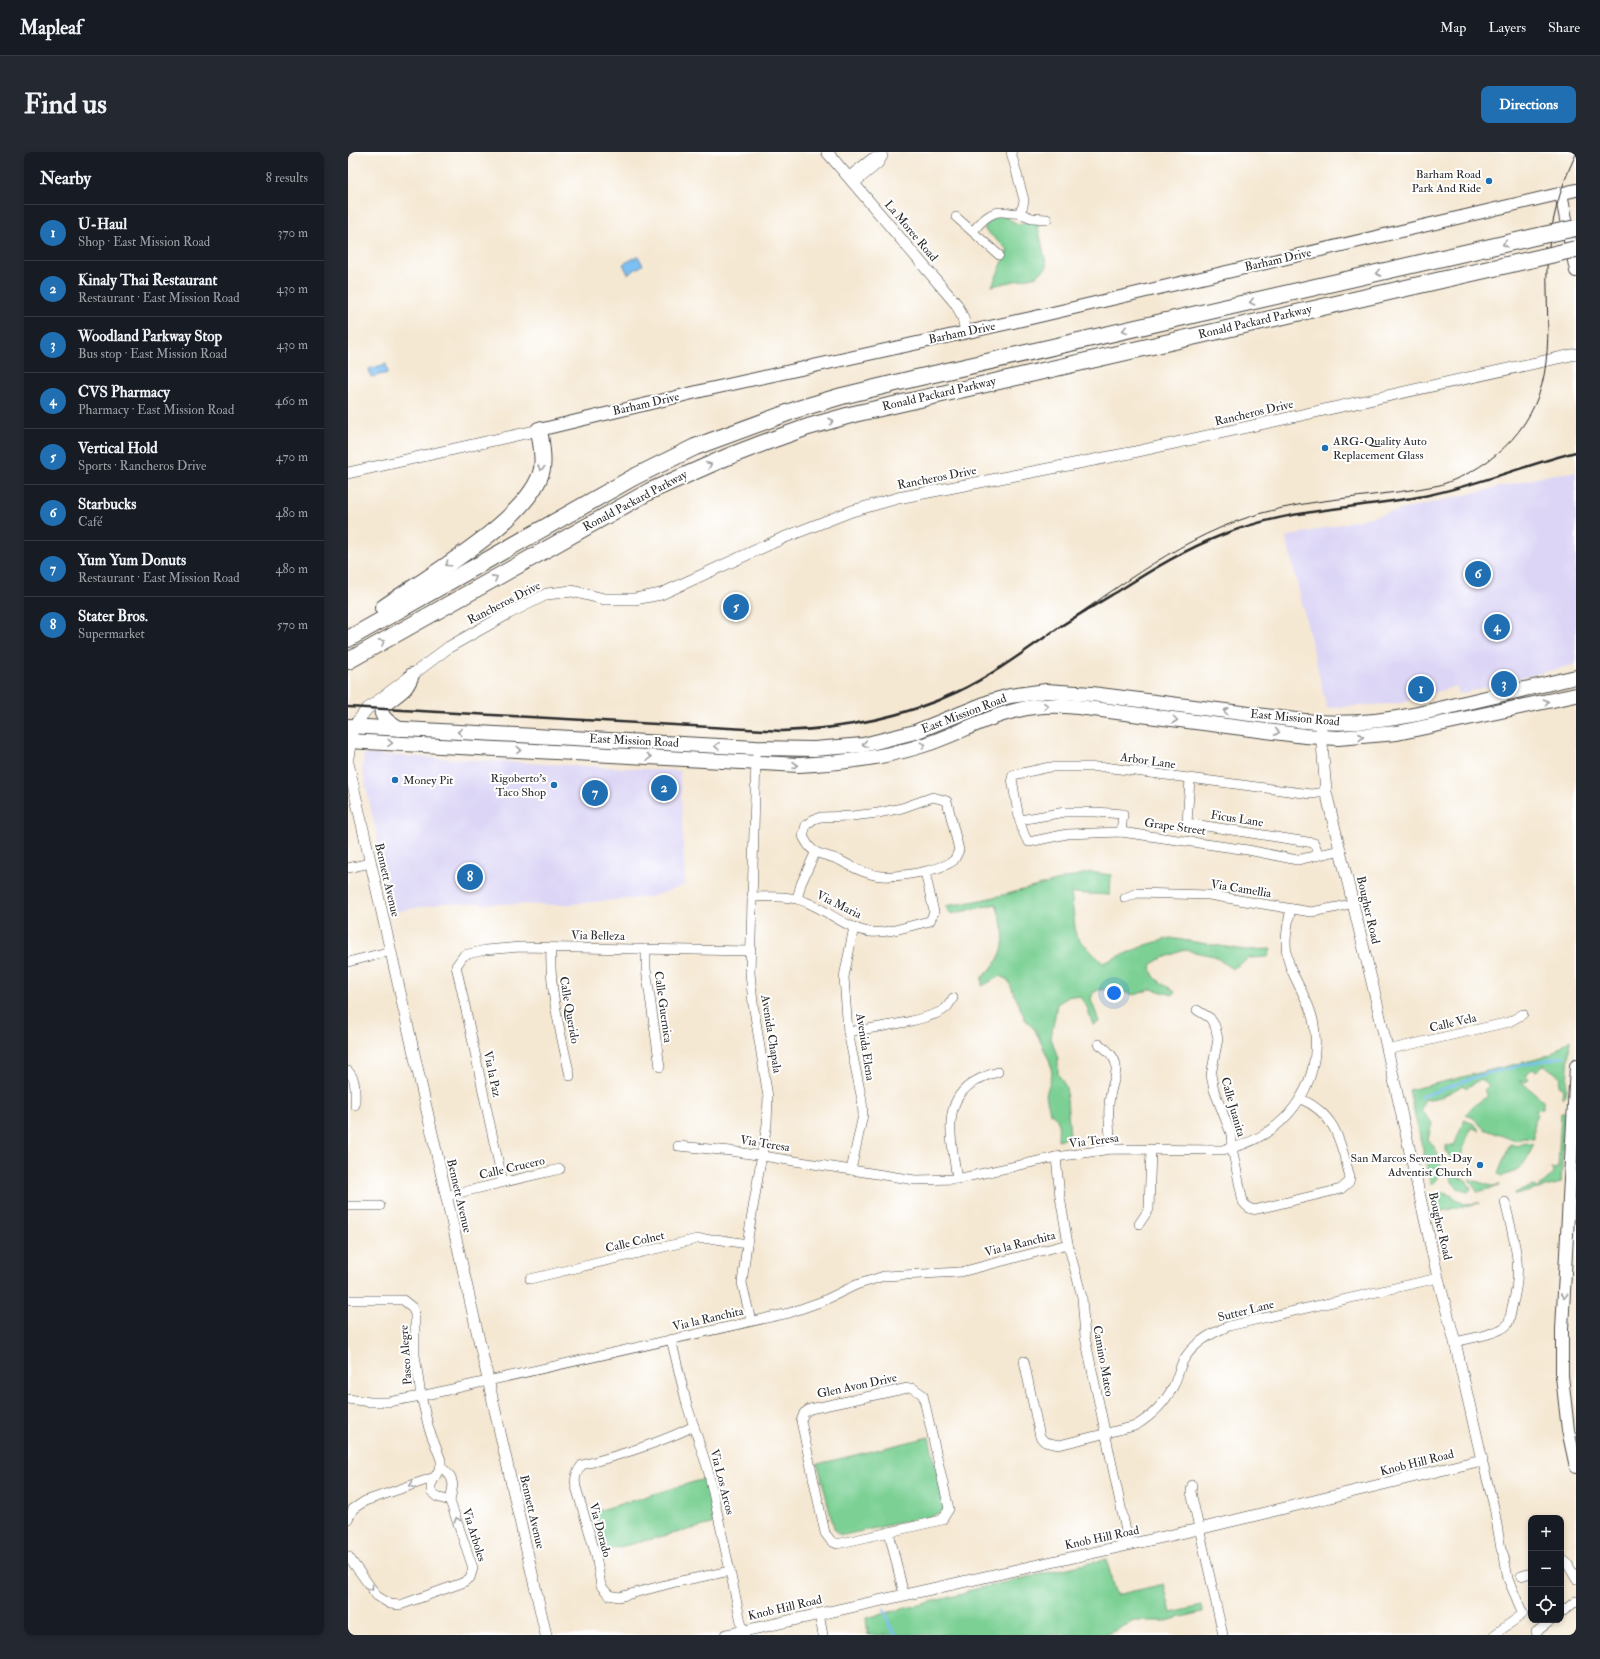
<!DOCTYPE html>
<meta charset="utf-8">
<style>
:root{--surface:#171b24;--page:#242831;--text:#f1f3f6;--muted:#9ea1a6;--line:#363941;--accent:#1f6fb2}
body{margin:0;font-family:"IM FELL Double Pica",serif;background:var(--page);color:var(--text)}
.controls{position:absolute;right:12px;bottom:12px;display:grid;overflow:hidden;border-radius:8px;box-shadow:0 2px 6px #0003}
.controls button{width:36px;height:36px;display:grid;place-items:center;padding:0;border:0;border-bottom:1px solid var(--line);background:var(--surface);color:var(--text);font:20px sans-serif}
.you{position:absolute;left:766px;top:841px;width:14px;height:14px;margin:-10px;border:3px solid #fff;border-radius:50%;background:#1a73e8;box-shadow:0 0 0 6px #1a73e833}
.badge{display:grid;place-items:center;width:26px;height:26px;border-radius:50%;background:var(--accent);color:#fff;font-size:13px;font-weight:700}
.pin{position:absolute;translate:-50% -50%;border:2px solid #fff;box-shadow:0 1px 4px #0006}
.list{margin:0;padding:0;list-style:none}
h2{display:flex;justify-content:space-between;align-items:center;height:52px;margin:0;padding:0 16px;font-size:17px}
h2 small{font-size:13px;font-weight:400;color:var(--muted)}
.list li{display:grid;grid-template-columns:26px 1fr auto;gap:12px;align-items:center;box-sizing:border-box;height:56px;padding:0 16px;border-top:1px solid var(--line)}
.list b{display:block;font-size:15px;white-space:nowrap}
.list p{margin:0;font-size:13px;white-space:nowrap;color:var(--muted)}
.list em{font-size:13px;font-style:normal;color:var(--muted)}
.icon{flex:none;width:22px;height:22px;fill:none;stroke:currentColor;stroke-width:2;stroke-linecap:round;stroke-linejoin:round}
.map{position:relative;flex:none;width:1228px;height:1483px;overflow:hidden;border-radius:8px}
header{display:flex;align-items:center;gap:24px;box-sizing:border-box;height:56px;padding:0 20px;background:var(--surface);border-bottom:1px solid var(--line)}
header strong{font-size:19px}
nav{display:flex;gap:22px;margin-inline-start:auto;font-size:14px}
.intro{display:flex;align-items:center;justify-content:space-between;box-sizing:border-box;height:96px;padding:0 24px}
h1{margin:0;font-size:28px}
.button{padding:10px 18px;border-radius:8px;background:var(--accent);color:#fff;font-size:14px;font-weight:700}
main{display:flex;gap:24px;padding:0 24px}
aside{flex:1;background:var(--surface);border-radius:8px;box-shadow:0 2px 6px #0003}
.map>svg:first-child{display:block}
</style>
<header>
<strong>Mapleaf</strong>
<nav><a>Map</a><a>Layers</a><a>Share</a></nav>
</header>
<div class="intro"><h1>Find us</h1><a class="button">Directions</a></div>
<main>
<aside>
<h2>Nearby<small>8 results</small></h2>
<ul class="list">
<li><span class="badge">1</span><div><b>U-Haul</b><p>Shop · East Mission Road</p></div><em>370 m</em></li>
<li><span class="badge">2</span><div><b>Kinaly Thai Restaurant</b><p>Restaurant · East Mission Road</p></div><em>430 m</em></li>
<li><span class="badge">3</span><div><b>Woodland Parkway Stop</b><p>Bus stop · East Mission Road</p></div><em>430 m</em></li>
<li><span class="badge">4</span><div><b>CVS Pharmacy</b><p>Pharmacy · East Mission Road</p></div><em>460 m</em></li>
<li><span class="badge">5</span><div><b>Vertical Hold</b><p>Sports · Rancheros Drive</p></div><em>470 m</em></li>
<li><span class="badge">6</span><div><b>Starbucks</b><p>Café</p></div><em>480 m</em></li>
<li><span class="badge">7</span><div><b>Yum Yum Donuts</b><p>Restaurant · East Mission Road</p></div><em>480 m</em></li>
<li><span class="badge">8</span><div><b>Stater Bros.</b><p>Supermarket</p></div><em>570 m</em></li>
</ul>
</aside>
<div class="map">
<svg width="1228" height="1483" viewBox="0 0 1228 1483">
<rect width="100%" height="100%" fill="#fff"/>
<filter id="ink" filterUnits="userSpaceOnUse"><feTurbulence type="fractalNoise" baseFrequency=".025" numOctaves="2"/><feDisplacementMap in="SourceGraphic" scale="8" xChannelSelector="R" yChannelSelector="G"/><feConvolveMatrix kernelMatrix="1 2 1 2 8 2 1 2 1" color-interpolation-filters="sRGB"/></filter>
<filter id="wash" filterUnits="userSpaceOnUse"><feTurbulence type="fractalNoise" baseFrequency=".012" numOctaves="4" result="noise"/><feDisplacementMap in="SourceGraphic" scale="16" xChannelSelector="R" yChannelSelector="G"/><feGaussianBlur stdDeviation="0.9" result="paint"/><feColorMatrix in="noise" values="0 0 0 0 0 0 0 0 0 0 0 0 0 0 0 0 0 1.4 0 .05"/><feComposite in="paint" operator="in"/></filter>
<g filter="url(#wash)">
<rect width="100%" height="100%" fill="#f5e8d3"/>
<g fill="#dcd5f6">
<polygon points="1228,320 1228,512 1111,542 1108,534 1053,551 979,556 938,385 1206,322"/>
<polygon points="16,602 332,619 337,733 303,745 211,753 97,751 46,760 14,617"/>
</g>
<g fill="#7bd094" stroke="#537e60">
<path d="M654 63 670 72 684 69 689 70 699 115 689 124 644 134 660 98 636 77C640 69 645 65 654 63Z"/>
<path d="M743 720 763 723 762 743 723 741 728 784 755 811 798 793 822 786 897 798 923 797 920 805 902 806 884 817 866 804 836 798 810 808 804 812C800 826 817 832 827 840L825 843 803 837 787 843 763 837 750 838 745 841 743 847 751 870 745 873 739 855 732 845 722 844 709 852 703 886 710 906V922L718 935 722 985 710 988C710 977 713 966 702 961L698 943 704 922 702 910 687 878 677 867 660 828 652 824 634 834V825C639 822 642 818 645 814 662 794 655 774 648 752L603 762 597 754C646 748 694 732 743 720Z"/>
<path d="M1222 887 1218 943 1214 946 1215 936 1211 934 1213 925 1196 913 1188 919 1184 917 1178 923 1181 927 1178 930 1172 929 1195 948V956L1189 957 1188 965 1186 968V987L1175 986 1168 989 1136 977 1125 966 1118 962 1125 954 1140 944 1136 938 1141 933 1133 927 1118 936 1116 933 1093 945 1076 948 1073 958 1084 971 1080 987C1092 1000 1100 1022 1083 1033L1061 938 1189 907 1203 902Z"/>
<polygon points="1213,961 1217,961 1213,1031 1167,1043 1167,1041 1185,1034 1190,1036 1206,1021 1203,1017 1210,1016"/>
<polygon points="1116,968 1126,972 1132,979 1123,975 1112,1006 1103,1006 1098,1000 1098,993 1106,994"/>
<path d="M1177 991 1185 992C1180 1010 1171 1020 1154 1024L1150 1022 1162 992 1169 994Z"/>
<path d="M1103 1023 1118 1028 1123 1037 1120 1040C1111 1038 1105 1034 1102 1025Z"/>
<polygon points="1121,1027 1147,1035 1151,1031 1152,1034 1129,1040"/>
<polygon points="1095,1040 1104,1044 1116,1052 1132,1051 1089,1060 1086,1044"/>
<polygon points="581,1285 596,1350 596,1358 591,1362 496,1383 490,1382 486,1377 470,1312"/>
<polygon points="356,1327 364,1357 364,1372 259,1398 246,1360"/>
<polygon points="759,1407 764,1430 768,1443 816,1432 823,1461 854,1454 855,1460 817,1469 786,1469 758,1483 520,1483 518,1466 619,1441 619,1439"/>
</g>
<g fill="#7dbff2" stroke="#54758e">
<polygon points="290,104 295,113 280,122 275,112"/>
<polygon points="38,212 40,221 23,225 21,217"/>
</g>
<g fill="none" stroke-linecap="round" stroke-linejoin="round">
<g stroke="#7dbff2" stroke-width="2.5">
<polyline points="1073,945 1136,922 1216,904"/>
<polyline points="536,1458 541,1472 548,1483"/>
</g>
</g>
</g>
<g filter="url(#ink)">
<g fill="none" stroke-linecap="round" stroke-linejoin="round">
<defs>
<g id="minor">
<polyline points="500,25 524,6 535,4 530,12 506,32"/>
<polyline points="671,61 684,66 699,67"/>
<polyline points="608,65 651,103"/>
<path d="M625 79C632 71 642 59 654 60 660 60 664 62 671 61L675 54 676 48 663 0"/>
<polyline points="842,627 839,671 966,691 971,703"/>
<path d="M978 640 963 642 756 615H702L665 623 664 626C666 638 672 683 681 690L719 682 773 680 900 698 949 708 993 698"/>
<path d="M585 645 599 649 611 698C609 702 608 706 605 709 591 719 551 725 534 724 518 723 505 715 491 708 472 700 465 705 455 684L458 673 466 667 473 665 504 664 530 661 554 656Z"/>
<polyline points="672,668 717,660 748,660 775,662 773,680"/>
<polyline points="0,716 22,711"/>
<path d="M404 745C423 745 441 743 458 750 479 758 499 777 522 780 541 782 563 773 582 769L586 760 577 720"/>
<polyline points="777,746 789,741 861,743 963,760 990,755 1005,751"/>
<polyline points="449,747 453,732 467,701"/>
<path d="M203 796C201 839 213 882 222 924"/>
<polyline points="298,797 298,817 312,915"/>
<polyline points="0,810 43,799"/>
<path d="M849 858 862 866 867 874 870 887 863 923 866 938 883 982 884 996 895 1050C899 1055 903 1059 910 1057L993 1037 1001 1030 1002 1025C992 990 989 963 953 947"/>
<path d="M500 880C522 876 583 869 598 856 601 853 603 849 605 846"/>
<path d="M751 892C782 913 762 925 761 953 760 968 762 983 763 997"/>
<polyline points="1039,898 1161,870 1175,862"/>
<path d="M0 919C9 928 7 941 7 953"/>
<path d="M330 994 383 999 567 1028 609 1027 708 1005 763 997 874 998C934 988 976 935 966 873 963 853 951 836 943 817 935 797 938 778 943 757"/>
<polyline points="708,1005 712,1045 720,1092 734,1145 737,1185 781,1393"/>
<polyline points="503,1018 515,963 514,948 500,880 496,825 506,775"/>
<path d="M609 1027C602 979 589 936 650 920"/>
<path d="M155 1030C138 959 125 886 108 814L116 803 137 798 172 795 403 799"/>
<polyline points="98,1044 212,1017"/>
<polyline points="0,1054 32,1054"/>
<polyline points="791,1072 801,1057 803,997"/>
<polyline points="182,1127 349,1087 368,1087 399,1092"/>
<polyline points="0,1148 55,1148 64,1155 67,1162 67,1203 73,1244 81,1277 93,1308 93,1314"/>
<polyline points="403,1169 394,1131 399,1092 419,972 420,945 405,851 402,821 408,606"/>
<polyline points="323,1187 339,1253 360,1318 395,1479"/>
<path d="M1107 1190C1119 1187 1151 1182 1159 1173 1162 1169 1163 1160 1164 1155 1176 1114 1166 1090 1157 1050"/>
<path d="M676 1209 692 1285 697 1290 711 1293 787 1274C804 1264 816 1252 825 1235 829 1227 831 1217 835 1209 845 1191 863 1181 881 1174L1090 1126"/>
<polygon points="560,1236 565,1236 575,1243 601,1357 594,1368 489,1392 483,1389 477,1381 453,1269 456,1261 462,1257"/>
<polyline points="0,1247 22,1250 40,1250 73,1244 441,1161 475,1149 508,1133 536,1124 613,1120 720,1092"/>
<path d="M346 1274C310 1292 273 1303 234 1313 228 1320 226 1326 228 1335L248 1403 253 1434 261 1443 271 1445 328 1430 382 1419"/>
<polyline points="1134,1308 1146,1355 1153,1397 1156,1404 1160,1427 1175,1462 1146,1483"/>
<polyline points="87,1325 83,1333 83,1340 89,1345 102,1349"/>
<polyline points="844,1333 843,1340 875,1483"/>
<polyline points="0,1367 5,1357 17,1349 87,1325 93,1314 103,1325 105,1333 102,1349 125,1416 122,1426 114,1431 52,1453 42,1452 29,1444 0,1404"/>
<polyline points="541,1380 556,1443"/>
<polyline points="1213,1406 1219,1411 1228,1427"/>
<polyline points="1173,1424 1183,1421"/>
<polyline points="1213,1461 1228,1449"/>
<polyline points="471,1462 475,1483"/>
<polyline points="1188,1480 1204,1468"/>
</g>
<g id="tertiary">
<polyline points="479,0 609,153 615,166 618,180"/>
<polyline points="0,321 191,278"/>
<polyline points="0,605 5,575 19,557 101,495 161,461 199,442 224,439 256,447 287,447 313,442 435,386 504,359 550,346 782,301 1228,202"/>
<polyline points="0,611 198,1483"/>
<polyline points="378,1483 851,1377 1134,1308 1107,1190 1090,1126 1028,847 978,640 973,579"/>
</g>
<g id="secondary">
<polyline points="1213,41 1228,119"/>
<polyline points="191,278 357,238 683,166 1228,38"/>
<polyline points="1228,914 1214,1177 1214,1224 1220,1278 1228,1315"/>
</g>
<g id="primary">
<path d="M0 574 408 596 466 597 515 593 567 580 644 549 662 544 698 539 744 542 956 569C994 573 1032 570 1070 562L1228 525"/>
<path d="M51 577C18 557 39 553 56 537 60 533 62 528 64 523"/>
<path d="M0 589 451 613C493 611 536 606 576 593 608 583 637 565 670 558 689 553 710 553 730 555L957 584 990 586 1049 581 1228 543"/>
</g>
<g id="motorway">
<path d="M35 456C76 427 184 366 194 317 196 304 193 290 191 278"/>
<polyline points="0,487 286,325 347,295 450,257 494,244 564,227 1195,83"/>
<polyline points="0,509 302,339 379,305 418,290 460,275 506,262 1194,105"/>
</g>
</defs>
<use href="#minor" stroke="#494744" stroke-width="10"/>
<use href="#tertiary" stroke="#494744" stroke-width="12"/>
<use href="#secondary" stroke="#494744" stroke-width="14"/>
<use href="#primary" stroke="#494744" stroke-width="16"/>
<use href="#motorway" stroke="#494744" stroke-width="18"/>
<use href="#minor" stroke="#fff" stroke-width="9"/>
<use href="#tertiary" stroke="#fff" stroke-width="11"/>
<use href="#secondary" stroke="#fff" stroke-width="12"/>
<use href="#primary" stroke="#fff" stroke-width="14"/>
<use href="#motorway" stroke="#fff" stroke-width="16"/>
<path stroke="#2b2b2b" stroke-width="1" d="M718 471C784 425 849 375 930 357 983 345 1038 344 1092 333 1148 315 1192 271 1198 210 1202 179 1198 147 1199 116 1201 76 1211 37 1228 2"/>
<path stroke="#2b2b2b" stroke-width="2.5" d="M0 555 434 579C495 577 554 566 609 540 645 523 677 499 710 476 730 463 752 450 772 438 805 417 838 397 874 383 942 356 1006 357 1076 344 1128 334 1177 313 1228 300"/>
<defs>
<g id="motorway-bridge">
<polyline points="1195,83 1228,76"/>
<polyline points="1194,105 1228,97"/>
</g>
</defs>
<use href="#motorway-bridge" stroke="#494744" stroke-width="18" stroke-linecap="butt"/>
<use href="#motorway-bridge" stroke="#fff" stroke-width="16"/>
</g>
<defs><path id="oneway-chevron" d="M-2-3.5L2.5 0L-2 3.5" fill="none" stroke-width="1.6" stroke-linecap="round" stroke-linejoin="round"/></defs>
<g stroke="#a0a0a0">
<use href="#oneway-chevron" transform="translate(1157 92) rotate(167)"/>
<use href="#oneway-chevron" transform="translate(1030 121) rotate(167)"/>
<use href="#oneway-chevron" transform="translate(904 150) rotate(167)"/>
<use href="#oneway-chevron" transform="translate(777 178) rotate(167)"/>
<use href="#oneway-chevron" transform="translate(483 269) rotate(-16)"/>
<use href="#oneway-chevron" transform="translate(361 313) rotate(-23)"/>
<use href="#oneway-chevron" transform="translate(193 316) rotate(100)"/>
<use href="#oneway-chevron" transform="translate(100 412) rotate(145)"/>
<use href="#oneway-chevron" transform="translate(147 426) rotate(-29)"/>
<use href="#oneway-chevron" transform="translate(34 490) rotate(-29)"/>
<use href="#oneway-chevron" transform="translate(1198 550) rotate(-13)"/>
<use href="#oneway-chevron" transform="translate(698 554) rotate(-3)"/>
<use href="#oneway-chevron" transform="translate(878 559) rotate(-173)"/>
<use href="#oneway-chevron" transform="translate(827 568) rotate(7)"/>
<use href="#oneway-chevron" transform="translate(112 580) rotate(-177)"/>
<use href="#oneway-chevron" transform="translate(929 580) rotate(7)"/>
<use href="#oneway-chevron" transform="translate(1013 585) rotate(-3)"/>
<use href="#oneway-chevron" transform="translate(42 591) rotate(3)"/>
<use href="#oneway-chevron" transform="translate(517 592) rotate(169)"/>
<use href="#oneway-chevron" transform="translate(575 593) rotate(-17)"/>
<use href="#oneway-chevron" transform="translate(369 594) rotate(-177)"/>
<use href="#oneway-chevron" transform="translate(171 598) rotate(3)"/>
<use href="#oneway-chevron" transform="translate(301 605) rotate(3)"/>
<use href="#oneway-chevron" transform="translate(447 613)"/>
<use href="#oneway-chevron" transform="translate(1216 1144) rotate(93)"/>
<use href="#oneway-chevron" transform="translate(64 1333) rotate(161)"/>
<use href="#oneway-chevron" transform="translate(109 1368) rotate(-108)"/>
<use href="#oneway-chevron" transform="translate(23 1436) rotate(53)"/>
</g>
</g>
<g fill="#1f6fb2" stroke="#fff" stroke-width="1.5">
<circle cx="1141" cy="29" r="4"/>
<circle cx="977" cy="296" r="4"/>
<circle cx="47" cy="628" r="4"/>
<circle cx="206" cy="633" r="4"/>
<circle cx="1132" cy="1013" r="4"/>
</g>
<g text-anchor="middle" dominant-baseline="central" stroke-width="4" stroke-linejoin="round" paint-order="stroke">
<g font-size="12" fill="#2b2b2b" stroke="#fff" text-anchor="end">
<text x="1133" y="22">Barham Road<tspan x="1133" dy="14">Park And Ride</tspan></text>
<text x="985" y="289" text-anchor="start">ARG-Quality Auto<tspan x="985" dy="14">Replacement Glass</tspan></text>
<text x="198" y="626">Rigoberto's<tspan x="198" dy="14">Taco Shop</tspan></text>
<text x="55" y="628" text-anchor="start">Money Pit</text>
<text x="1124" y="1006">San Marcos Seventh-Day<tspan x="1124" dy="14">Adventist Church</tspan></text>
</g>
<g font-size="12" fill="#2b2b2b" stroke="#fff">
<text transform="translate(563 79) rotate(50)">La Moree Road</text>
<text transform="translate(930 108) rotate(-13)">Barham Drive</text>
<text transform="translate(907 170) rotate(-13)">Ronald Packard Parkway</text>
<text transform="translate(614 181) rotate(-12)">Barham Drive</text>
<text transform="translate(591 242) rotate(-13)">Ronald Packard Parkway</text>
<text transform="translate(298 252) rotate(-13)">Barham Drive</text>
<text transform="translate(906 261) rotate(-13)">Rancheros Drive</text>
<text transform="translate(589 326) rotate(-11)">Rancheros Drive</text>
<text transform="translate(287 349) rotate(-28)">Ronald Packard Parkway</text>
<text transform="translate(156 451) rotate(-27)">Rancheros Drive</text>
<text transform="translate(616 562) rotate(-21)">East Mission Road</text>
<text transform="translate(947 566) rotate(5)">East Mission Road</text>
<text transform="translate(286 589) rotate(3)">East Mission Road</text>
<text transform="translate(800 609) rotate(8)">Arbor Lane</text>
<text transform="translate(889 667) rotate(9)">Ficus Lane</text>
<text transform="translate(827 675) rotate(8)">Grape Street</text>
<text transform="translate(39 728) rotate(77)">Bennett Avenue</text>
<text transform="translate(893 737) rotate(9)">Via Camellia</text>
<text transform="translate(491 753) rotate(26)">Via Maria</text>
<text transform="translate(1020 758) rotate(77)">Bougher Road</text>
<text transform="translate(250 784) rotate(1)">Via Belleza</text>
<text transform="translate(315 855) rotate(82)">Calle Guernica</text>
<text transform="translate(221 858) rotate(80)">Calle Querido</text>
<text transform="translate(1105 871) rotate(-13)">Calle Vela</text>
<text transform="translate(423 882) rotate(81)">Avenida Chapala</text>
<text transform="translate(517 895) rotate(81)">Avenida Elena</text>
<text transform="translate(144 922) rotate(78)">Via la Paz</text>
<text transform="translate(885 955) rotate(74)">Calle Juanita</text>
<text transform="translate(746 989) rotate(-7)">Via Teresa</text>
<text transform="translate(417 992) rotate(9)">Via Teresa</text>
<text transform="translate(164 1016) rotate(-13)">Calle Crucero</text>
<text transform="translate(111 1044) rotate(77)">Bennett Avenue</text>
<text transform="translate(1092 1074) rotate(77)">Bougher Road</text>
<text transform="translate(287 1090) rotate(-13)">Calle Colnet</text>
<text transform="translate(672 1092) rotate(-14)">Via la Ranchita</text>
<text transform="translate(898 1159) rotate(-14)">Sutter Lane</text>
<text transform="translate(360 1167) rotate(-13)">Via la Ranchita</text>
<text transform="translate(58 1203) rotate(-94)">Paseo Alegre</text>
<text transform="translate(755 1209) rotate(80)">Camino Mateo</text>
<text transform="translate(509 1234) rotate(-12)">Glen Avon Drive</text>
<text transform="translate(1069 1311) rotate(-14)">Knob Hill Road</text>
<text transform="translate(374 1330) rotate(76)">Via Los Arcos</text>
<text transform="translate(184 1360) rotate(77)">Bennett Avenue</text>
<text transform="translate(252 1378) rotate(75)">Via Dorado</text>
<text transform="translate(126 1383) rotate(73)">Via Arboles</text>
<text transform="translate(754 1386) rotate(-12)">Knob Hill Road</text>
<text transform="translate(437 1456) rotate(-13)">Knob Hill Road</text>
</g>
</g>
</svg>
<div class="controls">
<button>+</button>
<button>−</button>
<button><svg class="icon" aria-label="locate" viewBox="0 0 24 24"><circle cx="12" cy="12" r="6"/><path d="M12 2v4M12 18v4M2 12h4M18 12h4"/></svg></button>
</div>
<div class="you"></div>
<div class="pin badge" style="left:1073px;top:537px">1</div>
<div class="pin badge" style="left:316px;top:636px">2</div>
<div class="pin badge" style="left:1156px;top:532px">3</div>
<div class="pin badge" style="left:1149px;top:475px">4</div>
<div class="pin badge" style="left:388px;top:455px">5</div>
<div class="pin badge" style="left:1130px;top:422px">6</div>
<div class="pin badge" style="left:247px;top:641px">7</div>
<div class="pin badge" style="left:122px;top:725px">8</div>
</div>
</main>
